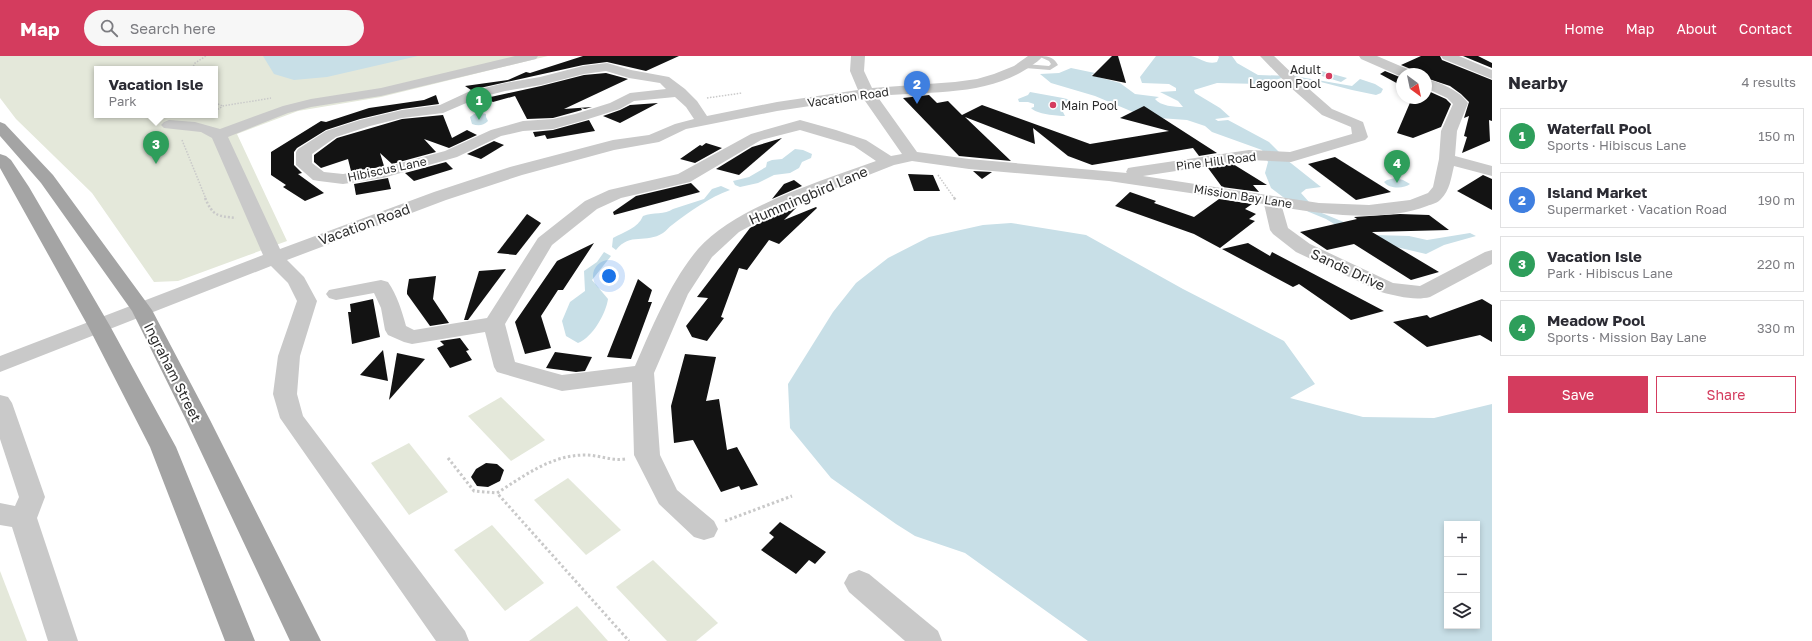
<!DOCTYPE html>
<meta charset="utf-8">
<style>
:root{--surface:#fff;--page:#f7f7f7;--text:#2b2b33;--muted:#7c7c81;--line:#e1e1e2;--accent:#d43c5e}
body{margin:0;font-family:"Golos Text",sans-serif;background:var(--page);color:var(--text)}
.controls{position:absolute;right:12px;bottom:12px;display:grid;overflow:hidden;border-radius:0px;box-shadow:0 2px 6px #0003}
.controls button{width:36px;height:36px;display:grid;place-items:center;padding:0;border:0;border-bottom:1px solid var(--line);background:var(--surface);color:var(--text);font:20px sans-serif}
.compass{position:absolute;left:1396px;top:12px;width:36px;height:36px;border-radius:50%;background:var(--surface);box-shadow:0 2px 6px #0003;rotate:147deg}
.you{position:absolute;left:609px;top:220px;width:14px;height:14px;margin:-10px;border:3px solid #fff;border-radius:50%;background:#1a73e8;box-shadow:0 0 0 6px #1a73e833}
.badge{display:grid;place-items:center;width:26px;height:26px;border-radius:50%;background:var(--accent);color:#fff;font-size:13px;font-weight:700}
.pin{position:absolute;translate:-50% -33px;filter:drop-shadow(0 1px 2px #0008)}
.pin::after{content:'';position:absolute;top:21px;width:14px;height:12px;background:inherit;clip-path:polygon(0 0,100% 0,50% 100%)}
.popup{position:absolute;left:94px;top:10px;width:124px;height:52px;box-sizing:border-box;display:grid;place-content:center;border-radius:0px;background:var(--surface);filter:drop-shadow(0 1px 3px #0005);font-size:13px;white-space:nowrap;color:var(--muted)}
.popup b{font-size:15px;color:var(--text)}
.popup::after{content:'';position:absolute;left:50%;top:100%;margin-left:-8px;border:8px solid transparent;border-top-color:var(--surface)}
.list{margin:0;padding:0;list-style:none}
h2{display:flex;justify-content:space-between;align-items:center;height:52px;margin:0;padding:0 16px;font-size:17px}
h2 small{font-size:13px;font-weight:400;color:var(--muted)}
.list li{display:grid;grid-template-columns:26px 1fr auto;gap:12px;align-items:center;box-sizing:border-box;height:56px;margin:0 8px 8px;padding:0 8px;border:1px solid var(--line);border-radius:0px}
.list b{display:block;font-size:15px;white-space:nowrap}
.list p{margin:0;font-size:13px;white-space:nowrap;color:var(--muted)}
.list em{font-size:13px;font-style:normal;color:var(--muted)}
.actions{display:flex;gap:8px;padding:12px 16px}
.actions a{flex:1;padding:9px 0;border:1px solid var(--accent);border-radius:0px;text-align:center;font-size:14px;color:var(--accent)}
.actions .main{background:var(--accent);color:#fff}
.icon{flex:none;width:22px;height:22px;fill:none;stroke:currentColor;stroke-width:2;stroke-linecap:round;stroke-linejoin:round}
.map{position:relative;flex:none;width:1492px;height:585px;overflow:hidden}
header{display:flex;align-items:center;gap:24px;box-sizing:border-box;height:56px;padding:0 20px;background:var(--accent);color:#fff}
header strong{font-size:19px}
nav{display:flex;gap:22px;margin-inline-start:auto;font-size:14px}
.search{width:280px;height:36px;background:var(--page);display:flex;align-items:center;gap:10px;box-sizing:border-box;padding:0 14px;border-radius:22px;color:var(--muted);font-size:15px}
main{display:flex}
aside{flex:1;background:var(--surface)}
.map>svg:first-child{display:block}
</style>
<header>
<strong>Map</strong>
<div class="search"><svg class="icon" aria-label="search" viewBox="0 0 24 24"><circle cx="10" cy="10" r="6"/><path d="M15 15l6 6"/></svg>Search here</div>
<nav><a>Home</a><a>Map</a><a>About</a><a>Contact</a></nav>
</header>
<main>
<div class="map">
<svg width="1492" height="585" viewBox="0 0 1492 585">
<rect width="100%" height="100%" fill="#fff"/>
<g fill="#e4e8da" fill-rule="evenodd">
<path d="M0 0H548L381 41 298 55 237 78 287 185 178 225 154 226 92 137 16 63 0 42ZM97 13H215V59H97Z"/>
<polygon points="501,341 545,384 511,405 468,360"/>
<polygon points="409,387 448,436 409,459 371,407"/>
<polygon points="568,422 621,474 586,499 534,444"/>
<polygon points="492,469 544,527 505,555 454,494"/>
<polygon points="653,504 718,567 696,585 667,585 616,531"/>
<polygon points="0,515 27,585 0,585"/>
<polygon points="577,550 608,585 529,585"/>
</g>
<g fill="#c8dfe7" fill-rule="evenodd">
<polygon points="263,0 418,0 327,21 294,24 274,18"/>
<path d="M1156 0C1167 0 1181 0 1191 0 1200 2 1207 9 1217 6L1219 1 1218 0H1232L1237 7 1258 19 1294 20 1352 30 1360 23 1375 28 1383 33 1381 37 1376 39 1352 34 1317 25 1282 22 1260 28 1217 27 1194 34 1195 37 1220 52 1230 61 1215 63 1218 65 1228 64 1269 86 1287 104 1321 131 1306 133 1301 137 1317 155 1375 179 1409 180 1427 184 1470 177 1476 180 1444 189 1426 198 1392 190 1367 188 1326 163 1309 156 1283 141 1271 132 1265 117 1268 106 1262 94 1212 76 1205 70 1187 64 1145 61 1095 40 1051 27 1040 18 1059 17 1071 12 1095 17 1091 19 1120 27 1135 38 1159 41 1155 43C1160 50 1175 51 1183 51L1178 45 1160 36 1176 35V32L1169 28 1142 27 1140 21Z"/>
<polygon points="1318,14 1347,22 1341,26 1312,17"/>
<path d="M1030 36 1063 42 1071 44V50L1062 54 1065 60C1057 60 1036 58 1031 52L1034 51V48L1028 46H1019L1018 43 1028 39Z"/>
<path d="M482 57 486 58V61L488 65C483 70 478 70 472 68L470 61 474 58Z"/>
<polygon points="795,93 803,94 812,98 811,102 802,106 799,112 790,117 774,119 758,127 740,131 735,129 733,125 749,121 766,111 767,106 772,104 782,103"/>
<path d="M1395 122 1403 124 1410 128C1404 133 1389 133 1384 126L1387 124Z"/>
<path d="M721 130 730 134C710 141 689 156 672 169 669 171 666 175 663 177 646 188 630 176 616 194L612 191 613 182C624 176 638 172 643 160 653 156 665 159 673 153L704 143 712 133Z"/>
<path d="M1011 167 1086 179 1183 233 1284 285 1315 328 1290 342 1363 361 1434 362 1492 348V585H1088L965 497 915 480 896 468 831 422 790 372 788 328 833 256 856 227 888 202 929 181 983 169ZM1447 468H1477V570H1447Z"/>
<path d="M604 196 611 200 592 224 608 243C606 257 593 281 578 287L566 280 562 265 570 246 585 235 584 215 597 206Z"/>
</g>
<g fill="#131313">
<polygon points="583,0 679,0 646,15 607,6 583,9 471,34 465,30 508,24 526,16 530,17"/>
<polygon points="1112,0 1118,0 1126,27 1092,20"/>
<polygon points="1421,0 1440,0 1442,4 1492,24 1492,65 1489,64 1490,85 1462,97 1467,81 1464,80 1469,60 1464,62 1469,46 1461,38 1450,30 1426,22 1426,18 1415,18 1413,14 1401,9"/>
<polygon points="1463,0 1478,0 1492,7 1492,12"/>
<polygon points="1385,15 1402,22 1402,30 1380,18"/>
<polygon points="606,17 628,23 564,53 592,51 585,53 581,52 582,54 553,62 527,63 515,40 493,46 486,42 541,30 584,19"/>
<polygon points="1426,34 1446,43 1451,48 1441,71 1413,82 1397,77 1412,42 1426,42"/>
<polygon points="436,39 439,48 402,53 360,63 326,74 297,92 294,96 294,109 302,117 298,118 324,137 305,145 283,131 286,129 271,119 271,96 321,65 326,66 369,52 424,44"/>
<polygon points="929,39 937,47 948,45 962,59 982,49 1090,88 1169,75 1120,62 1144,50 1217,97 1199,100 1193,92 1092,109 1068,100 1033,72 1035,88 965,61 1011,105 959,100 903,42"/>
<polygon points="658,47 620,67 603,60 620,54 630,49"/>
<polygon points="443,59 452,82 467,74 477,79 449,92 424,83 436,96 392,108 380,97 384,110 382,111 351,115 348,103 321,112 314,106 314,99 337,82 402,63"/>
<polygon points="589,64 595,75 547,83 545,79 535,81 533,76 553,74"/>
<polygon points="782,82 739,119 716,113 752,91"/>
<polygon points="494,85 504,89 481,103 467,98"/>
<polygon points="706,87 722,92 695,107 680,103 700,89 702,90"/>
<polygon points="1335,101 1391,136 1356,144 1308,108"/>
<polygon points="446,106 453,113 414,125 405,117"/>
<polygon points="1233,108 1267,129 1253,129 1259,136 1222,131 1208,112"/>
<polygon points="973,115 992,116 982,123"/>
<polygon points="908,118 933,119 940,135 914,135"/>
<polygon points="1483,119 1492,123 1492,154 1457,135"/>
<polygon points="388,122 391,133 356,139 354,128"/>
<polygon points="794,124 802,130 772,143 784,128"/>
<polygon points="691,127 700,136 614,159 613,156 636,140"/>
<polygon points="1130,136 1156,145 1154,147 1194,161 1219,143 1252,148 1245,153 1256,158 1249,163 1255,165 1220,192 1194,178 1115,150"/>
<polygon points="800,148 784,164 816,151 817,152 779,188 769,184 747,214 739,212 721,261 724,262 707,285 692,281 686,270 708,242 697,241 750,172 781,155"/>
<polygon points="527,158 541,167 516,199 497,197"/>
<polygon points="1400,158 1429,159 1449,174 1372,176 1439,216 1411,224 1354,188 1327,194 1300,176 1357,163 1354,161"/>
<polygon points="594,187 563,234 558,234 541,260 551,292 525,298 515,266 557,205"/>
<polygon points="1248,187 1270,200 1272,196 1384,255 1351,264 1299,228 1293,231 1222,193"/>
<polygon points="506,213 468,264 464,264 479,215"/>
<polygon points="436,220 433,243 449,267 430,270 407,238 407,235 409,223"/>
<polygon points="638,223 652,234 648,246 652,246 631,303 607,301"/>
<polygon points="373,243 380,281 352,288 348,256 351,256 350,248"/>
<polygon points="1482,243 1492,249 1492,286 1480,279 1427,291 1393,266 1427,259 1430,262"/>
<polygon points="460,282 469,294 466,295 472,304 450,312 437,292 444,289 440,285"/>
<polygon points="383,294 388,325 360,319"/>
<polygon points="555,296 592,301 585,315 576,316 546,312"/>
<polygon points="397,297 425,303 389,344"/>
<polygon points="685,298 716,301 706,345 719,343 727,394 737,391 758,429 741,434 739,430 721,436 693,384 674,387 671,350"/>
<polygon points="486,407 497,408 504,414 500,425 488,431 477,430 471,421 476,413"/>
<polygon points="780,466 826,496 815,508 809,504 796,518 761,494 774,481 769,477"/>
</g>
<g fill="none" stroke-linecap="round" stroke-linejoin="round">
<g stroke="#c9c9c9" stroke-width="1.5" stroke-dasharray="1.5 1.5" stroke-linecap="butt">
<polyline points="192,13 195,7 206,0"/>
<polyline points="707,42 742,37"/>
<polyline points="215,47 223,50"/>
<polyline points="215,55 223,50 271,42"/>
<polyline points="182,84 206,143"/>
<polyline points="938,119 955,143"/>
</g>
<g stroke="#c9c9c9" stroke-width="2.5" stroke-dasharray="2 2" stroke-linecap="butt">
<path d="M205 142C213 160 217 160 236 162"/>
<polyline points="954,142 956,144"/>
</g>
<g stroke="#c9c9c9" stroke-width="3" stroke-dasharray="2.5 2.5" stroke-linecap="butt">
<polyline points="448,402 474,435 497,437"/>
<path d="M625 403C611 405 599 399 585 399 551 399 524 420 497 437L629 585"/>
<polyline points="725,465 792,440"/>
</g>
<path fill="#c9c9c9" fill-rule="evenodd" d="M1038 0C1047 0 1053 0 1058 9L1050 14 1025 12 1022 10 1025 8 1049 10 1051 8 1049 5Z"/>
<g fill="#c9c9c9" fill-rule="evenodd">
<path d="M515 0H538L536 3 381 40 311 51 288 57 228 81 280 193 434 136 510 111 613 84 649 79 675 68 694 63 686 51 675 41 634 45 620 53 585 64 553 73 523 75 501 80 457 101 383 122 343 128 319 125 313 124 296 109V96L298 93 326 75 360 64 402 54 440 49 468 36 505 27 540 21 583 10 607 7 631 14 669 21 685 33 697 45 707 60 777 46 858 34 850 15 851 0H865L864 15 872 32 955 26 977 23 994 18 1014 10 1028 0H1043C1040 4 1035 7 1031 10 988 41 927 35 877 40L917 96 969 103 1127 117 1126 116 1128 112 1134 111 1249 94 1290 96 1352 78 1351 71 1322 59 1290 31 1260 0H1274L1300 25 1332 53 1363 66 1368 81 1365 84 1291 106 1249 104 1143 120 1319 147 1369 149 1410 144 1428 137 1433 131 1439 103 1441 75 1453 48 1447 42 1426 32V23C1440 26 1460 35 1468 47L1457 75 1455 100 1492 110V120L1454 110C1451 122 1450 134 1441 143 1438 147 1432 148 1427 150 1385 166 1326 159 1282 151L1288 172 1310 188 1393 227 1420 230 1485 196 1492 194V208L1430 241C1415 245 1396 240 1381 236L1296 196 1273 178 1270 174 1264 148 1109 125 969 113 912 105 894 109 780 154 739 176 712 201 688 238 654 317 660 399 677 434 714 465 718 473 714 481 704 484 694 481 659 448 634 399 632 326 562 335 497 316 494 311 485 276 412 288 404 286 388 279 385 274 381 252 374 237 336 244 329 242 326 238 329 234 381 224 388 226C397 239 402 255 406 270L414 274 487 262 538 182 585 145 609 134 678 118 751 78 800 64 836 74 866 84 891 100 902 98 863 42 777 55 686 73 659 86 614 94 522 119 446 144 287 204 304 221 317 245 300 300 297 338 303 360 465 575 469 585H436L280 362 273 338 278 300 297 245 288 227 271 210 0 316V300L263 199 212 82 201 76 164 72 161 69 164 66 169 64 195 66 220 73 283 50 311 43 381 32ZM606 15 629 22 660 27 666 33 630 37 610 47 575 58 553 63 523 65 491 74 445 95 382 112 343 118 324 116 312 107V98L336 81 370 70 402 62 443 57 478 42 505 35 541 29 584 18ZM800 74 854 90 876 105C822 125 736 150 698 193 670 226 652 272 635 310L562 319 515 306 505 268 552 189 597 153 621 142 690 126 761 84Z"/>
<polygon points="1359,0 1377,0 1412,15 1414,18 1402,18 1402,21 1361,3"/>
<polygon points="1441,0 1459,0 1492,14 1492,23 1443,3"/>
<polygon points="0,339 8,341 12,347 45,441 37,462 78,585 48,585 12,471 0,469 0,447 15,450 19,441 0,383"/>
<polygon points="859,514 869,518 938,575 942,585 905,585 849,536 844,527 849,518"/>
</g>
<g fill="#a4a4a4" fill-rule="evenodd">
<polygon points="0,66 5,68 53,119 152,254 210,364 321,585 290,585 186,364 132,255 41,127 0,80"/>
<polygon points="0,98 6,100 11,104 29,131 110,270 176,391 255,585 225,585 150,391 88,270 0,112"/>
</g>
</g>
<g fill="#d43c5e" stroke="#fff" stroke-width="1.5">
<circle cx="1329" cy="20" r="4"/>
<circle cx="1053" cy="49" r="4"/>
</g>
<g text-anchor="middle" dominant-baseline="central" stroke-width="4" stroke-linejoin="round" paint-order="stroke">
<g font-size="12" fill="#2c2c2c" stroke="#fff" text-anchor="end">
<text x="1321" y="13">Adult<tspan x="1321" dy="14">Lagoon Pool</tspan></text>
<text x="1061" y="49" text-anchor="start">Main Pool</text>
</g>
<g font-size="12" fill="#2c2c2c" stroke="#fff">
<text transform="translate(848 41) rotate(-8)">Vacation Road</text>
<text transform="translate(1216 105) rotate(-7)">Pine Hill Road</text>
<text transform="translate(387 113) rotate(-12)">Hibiscus Lane</text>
<text transform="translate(1243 140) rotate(9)">Mission Bay Lane</text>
</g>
<g font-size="14" fill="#2c2c2c" stroke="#fff">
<text transform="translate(808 139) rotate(-23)">Hummingbird Lane</text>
<text transform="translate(364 168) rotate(-20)">Vacation Road</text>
<text transform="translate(1348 213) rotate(25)">Sands Drive</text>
<text transform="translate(173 316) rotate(63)">Ingraham Street</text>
</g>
</g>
</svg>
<div class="controls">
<button>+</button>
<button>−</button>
<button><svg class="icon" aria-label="layers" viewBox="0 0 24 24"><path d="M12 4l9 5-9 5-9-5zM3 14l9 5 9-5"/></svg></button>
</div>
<svg class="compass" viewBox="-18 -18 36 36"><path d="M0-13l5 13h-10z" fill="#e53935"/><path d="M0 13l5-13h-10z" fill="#7c7c81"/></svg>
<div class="you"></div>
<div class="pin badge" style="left:479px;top:64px;background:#2e9e5b">1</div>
<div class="pin badge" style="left:917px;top:48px;background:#3f7fe0">2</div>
<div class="pin badge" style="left:156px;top:108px;background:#2e9e5b">3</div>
<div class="popup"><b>Vacation Isle</b>Park</div>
<div class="pin badge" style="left:1397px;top:127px;background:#2e9e5b">4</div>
</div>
<aside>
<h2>Nearby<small>4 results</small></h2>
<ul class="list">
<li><span class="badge" style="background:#2e9e5b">1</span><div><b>Waterfall Pool</b><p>Sports · Hibiscus Lane</p></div><em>150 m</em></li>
<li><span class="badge" style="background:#3f7fe0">2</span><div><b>Island Market</b><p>Supermarket · Vacation Road</p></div><em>190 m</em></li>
<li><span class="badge" style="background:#2e9e5b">3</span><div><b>Vacation Isle</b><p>Park · Hibiscus Lane</p></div><em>220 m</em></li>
<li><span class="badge" style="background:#2e9e5b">4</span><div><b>Meadow Pool</b><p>Sports · Mission Bay Lane</p></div><em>330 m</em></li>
</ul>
<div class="actions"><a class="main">Save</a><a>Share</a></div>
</aside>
</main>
